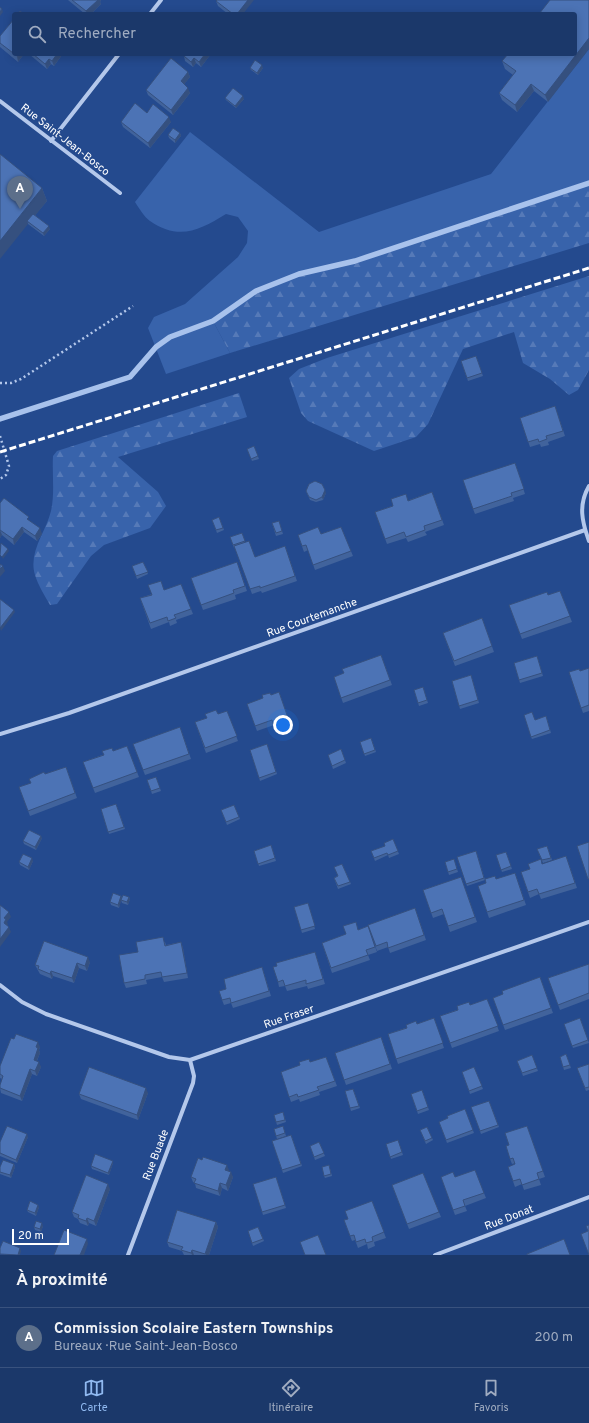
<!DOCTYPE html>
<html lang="fr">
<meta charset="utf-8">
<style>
:root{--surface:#1b386a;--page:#243f70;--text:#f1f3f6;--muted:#a0acc1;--line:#39527e;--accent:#90b9f0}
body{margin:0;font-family:Overpass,sans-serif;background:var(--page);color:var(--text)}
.scale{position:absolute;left:12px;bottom:10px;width:57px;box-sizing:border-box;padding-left:4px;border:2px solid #fff;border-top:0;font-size:11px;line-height:14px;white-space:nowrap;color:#fff;-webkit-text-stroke:3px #244a8e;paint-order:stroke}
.you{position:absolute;left:283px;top:725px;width:14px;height:14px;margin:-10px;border:3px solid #fff;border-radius:50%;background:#1a73e8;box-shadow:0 0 0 6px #1a73e833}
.badge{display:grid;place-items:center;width:26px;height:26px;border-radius:50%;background:var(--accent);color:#fff;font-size:13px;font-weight:700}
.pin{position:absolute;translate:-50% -33px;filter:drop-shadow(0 1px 2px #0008)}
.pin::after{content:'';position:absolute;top:21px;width:14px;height:12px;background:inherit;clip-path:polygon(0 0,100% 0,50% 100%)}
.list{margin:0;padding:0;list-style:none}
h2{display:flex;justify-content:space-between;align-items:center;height:52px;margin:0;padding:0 16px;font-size:17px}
h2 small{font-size:13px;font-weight:400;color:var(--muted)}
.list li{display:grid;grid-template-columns:26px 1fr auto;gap:12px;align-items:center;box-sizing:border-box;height:60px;padding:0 16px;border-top:1px solid var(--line)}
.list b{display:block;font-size:15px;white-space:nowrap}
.list p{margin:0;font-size:13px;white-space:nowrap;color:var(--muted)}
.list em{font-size:13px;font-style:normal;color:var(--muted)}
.icon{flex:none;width:22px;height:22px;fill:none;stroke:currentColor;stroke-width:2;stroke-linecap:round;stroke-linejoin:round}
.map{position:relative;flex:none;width:589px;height:1255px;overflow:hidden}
.search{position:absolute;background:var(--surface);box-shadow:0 2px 10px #0003;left:12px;right:12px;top:12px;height:44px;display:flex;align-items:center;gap:10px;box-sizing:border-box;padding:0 14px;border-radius:4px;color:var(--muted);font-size:15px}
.sheet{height:112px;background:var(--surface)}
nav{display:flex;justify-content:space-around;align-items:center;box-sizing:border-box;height:56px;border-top:1px solid var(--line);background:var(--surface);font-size:11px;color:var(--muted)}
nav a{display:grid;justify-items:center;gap:2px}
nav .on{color:var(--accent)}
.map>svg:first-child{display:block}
</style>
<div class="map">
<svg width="589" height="1255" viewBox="0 0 589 1255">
<defs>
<pattern id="forest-firs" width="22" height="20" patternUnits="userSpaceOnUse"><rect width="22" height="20" fill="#3863ab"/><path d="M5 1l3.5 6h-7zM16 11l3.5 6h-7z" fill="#567ab8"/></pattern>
</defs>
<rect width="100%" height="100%" fill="#244a8e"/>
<path fill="#3863ab" d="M589 49V183L355 261 299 274 256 291 213 321 230 353 166 374 148 328 154 317 185 304 238 257 247 243 248 231 238 217 226 214C200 230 179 241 150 221 144 217 139 208 135 202L190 132 319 232 491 174Z"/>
<g fill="url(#forest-firs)">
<polygon points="589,183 589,243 230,353 213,321 256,291 299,274 355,261"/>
<polygon points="589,276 589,370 578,390 569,395 550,379 523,363 514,332 463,349 428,424 416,437 374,451 308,421 301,413 289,378 299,369 327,358"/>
<path d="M239 393 247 417 118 457 158 492 166 506 150 528 104 545 91 556 57 604 50 605C45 596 38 585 35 575 28 552 46 532 51 511 55 493 52 474 53 456L57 451Z"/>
</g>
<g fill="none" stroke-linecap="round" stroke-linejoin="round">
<polyline stroke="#a8c2ec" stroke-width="5.5" points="0,419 130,377 156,347 170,337 213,321 256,291 299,274 355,261 589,183"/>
<g stroke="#b4c8eb" stroke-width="2.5" stroke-dasharray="2 3" stroke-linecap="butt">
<polyline points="0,383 11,383 21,379 133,306"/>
<polyline points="0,436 9,466 6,475 0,479"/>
</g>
<g stroke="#b4c8eb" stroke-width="4">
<polyline points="150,14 161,0"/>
<polyline points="0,101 120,193"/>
<polyline points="51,141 119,54"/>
<path d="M589 486C578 505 582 522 589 541"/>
<polyline points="0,734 69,713 585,530"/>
<polyline points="0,985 22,1002 46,1014 169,1057 190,1060 589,922"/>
<polyline points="128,1255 193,1083 194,1076 190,1060"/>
<polyline points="435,1255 589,1197"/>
</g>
<polyline stroke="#fff" stroke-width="3" stroke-dasharray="7 3" stroke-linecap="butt" points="0,452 589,268"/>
</g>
<g fill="#41639c">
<polygon points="68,0 101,0 100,2 101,4 91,14 85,14"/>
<polygon points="216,1 243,14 228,14 218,6"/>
<polygon points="0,36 14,54 24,54 18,62 0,47"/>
<polygon points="29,54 62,54 62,55 54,66 51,64 47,69"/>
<polygon points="182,54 211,54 201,67 196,63 193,67 185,61 184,56"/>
<polygon points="575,54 548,102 534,91 517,112 502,100 499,93 513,75 505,69 502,61"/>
<polygon points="250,68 263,68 258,75 251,70"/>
<polygon points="188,72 190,77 184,84 190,93 173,115 148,95 146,90"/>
<polygon points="225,98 244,99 236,108 226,100"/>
<polygon points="147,113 171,122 150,148 123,127 121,122"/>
<polygon points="180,133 181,136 175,143 169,138 168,135"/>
<polygon points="1,155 42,188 47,201 35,215 50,229 44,236 28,224"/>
<polygon points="476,356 483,376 468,381 461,361"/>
<polygon points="555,406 565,436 548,442 549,445 541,447 540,444 530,447 520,418"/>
<polygon points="254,446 259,459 252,461 247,449"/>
<polygon points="515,463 525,494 513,498 514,501 475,514 473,509"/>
<polygon points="306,491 326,493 323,500 316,502 310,500"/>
<polygon points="432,492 444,525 425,532 427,535 408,542 406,538 387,544 375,512"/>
<polygon points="0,503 31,522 42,534 37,541 24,532 14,545 2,535 0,538"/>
<polygon points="219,517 224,530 217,533 212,520"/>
<polygon points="279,521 283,534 276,536 272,523"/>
<polygon points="341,527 353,556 315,570 308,550 304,552 298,535 321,534"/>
<polygon points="242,533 245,542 255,557 285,546 297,581 262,593 261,591 252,594 235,547 234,548 230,537"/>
<polygon points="143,562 148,574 137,579 132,566"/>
<polygon points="237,562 247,591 235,595 236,599 203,610 191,578"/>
<polygon points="164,590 191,609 193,614 176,620 177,623 170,626 169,622 151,629 140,598"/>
<polygon points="560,591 572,622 522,639 509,605 548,595"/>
<polygon points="482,618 494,652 455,666 443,633"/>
<polygon points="381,655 392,685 343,703 334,677 344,673"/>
<polygon points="537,656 543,676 520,683 514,663"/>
<polygon points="589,668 589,711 583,713 569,672 580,671"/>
<polygon points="471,675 479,703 460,709 452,681"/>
<polygon points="423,687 428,703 419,706 414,690"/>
<polygon points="279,692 289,720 281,723 283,728 276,731 274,725 257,731 247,704"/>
<polygon points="227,711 238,741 206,753 195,722"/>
<polygon points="546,716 551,733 532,739 531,737 535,720"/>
<polygon points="180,727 191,759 145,775 133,744"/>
<polygon points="371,738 376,752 365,756 360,742"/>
<polygon points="267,744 277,774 260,781 250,750"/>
<polygon points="127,746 139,777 95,793 83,762"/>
<polygon points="341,749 346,763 333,769 328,755"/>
<polygon points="66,767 77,798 30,816 19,787 31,783 45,774"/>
<polygon points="156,777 161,791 152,794 147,780"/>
<polygon points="116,804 125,829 109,834 101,809"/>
<polygon points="234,805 240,819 227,825 221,810"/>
<polygon points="42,838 36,850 24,844 23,841"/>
<polygon points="393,839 399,854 389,858 388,855 375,861 371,851 385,846"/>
<polygon points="271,845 276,861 259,866 254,851"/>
<polygon points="547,846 552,860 543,863 537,849"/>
<polygon points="476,851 485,880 467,886 457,857"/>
<polygon points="506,852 512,869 502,872 496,855"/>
<polygon points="566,856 577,888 541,899 539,894 530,898 521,872"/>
<polygon points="454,859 458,872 449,875 445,862"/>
<polygon points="33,861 29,870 20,865 19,862"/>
<polygon points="342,864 351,884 338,889 334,878 337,876"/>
<polygon points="515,873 526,905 489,918 478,886"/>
<polygon points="461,877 477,922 450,932 444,914 433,918 423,890"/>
<polygon points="121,896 122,898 129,897 130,899 128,905 122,903 121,900 119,908 111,905 110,902"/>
<polygon points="308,903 315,929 302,933 294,907"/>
<polygon points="415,908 426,940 390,953 388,947 377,951 368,925"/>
<polygon points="368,926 377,952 368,955 370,960 332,973 322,943"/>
<polygon points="165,942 166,945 181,942 183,948 188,978 164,982 162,977 146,980 147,984 126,988 124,983 138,952"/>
<polygon points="315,952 325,984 308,989 307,986 287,991 285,986 279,987 278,982"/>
<polygon points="90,962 87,971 79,968 74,983 53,976 52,979 40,974 35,965"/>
<polygon points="589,964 589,999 560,1010 548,978"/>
<polygon points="262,967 271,996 233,1008 231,1003 224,1005 222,1000 226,989"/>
<polygon points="540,977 553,1013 505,1030 493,998 503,994"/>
<polygon points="487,999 499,1031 452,1048 440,1016"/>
<polygon points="434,1018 444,1048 398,1064 388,1034"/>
<polygon points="580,1018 589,1043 573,1048 564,1024"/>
<polygon points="381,1037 392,1069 346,1085 335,1053"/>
<polygon points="40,1047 39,1050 40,1053 37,1061 41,1067 37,1076 32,1074 22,1101 1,1093 0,1088 2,1079 0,1078 0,1066"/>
<polygon points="566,1054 571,1068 564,1070 560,1057"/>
<polygon points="532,1055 538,1071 523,1076 517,1061"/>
<polygon points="326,1057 337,1086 319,1092 320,1095 300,1102 299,1099 291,1102 281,1072"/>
<polygon points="589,1064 589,1090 586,1091 577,1068"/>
<polygon points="474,1067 483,1089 470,1094 462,1072"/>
<polygon points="353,1089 360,1108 351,1111 345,1091"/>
<polygon points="422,1090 429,1110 418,1114 411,1094"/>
<polygon points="148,1093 138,1120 81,1099 79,1094"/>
<polygon points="489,1101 499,1127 481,1134 471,1107"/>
<polygon points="465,1109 474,1133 447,1143 439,1122 448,1118"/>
<polygon points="283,1112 286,1122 277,1125 274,1115"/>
<polygon points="283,1126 286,1136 277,1139 274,1129"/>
<polygon points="527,1126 545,1177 539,1179 541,1185 524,1190 522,1184 515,1187 508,1167 515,1164 515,1163 512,1164 510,1159 509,1145"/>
<polygon points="427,1127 433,1140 426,1144 420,1130"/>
<polygon points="291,1135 302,1166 283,1173 272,1141"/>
<polygon points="28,1137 17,1163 0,1156 0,1142"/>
<polygon points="319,1142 325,1156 315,1160 310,1146"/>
<polygon points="386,1144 402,1152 403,1155 391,1159"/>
<polygon points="113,1163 109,1175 92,1169 91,1166"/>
<polygon points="14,1164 15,1167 11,1178 0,1174 0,1167"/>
<polygon points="329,1165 332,1176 325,1178 324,1176"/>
<polygon points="229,1170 228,1171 233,1177 228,1191 222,1188 220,1196 196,1188 195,1183 193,1182 191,1177"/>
<polygon points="423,1173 441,1217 409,1229 392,1185"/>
<polygon points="276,1177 286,1208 263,1215 253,1184"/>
<polygon points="441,1177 484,1193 486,1198 465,1206 467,1211 455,1215"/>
<polygon points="110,1189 96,1226 89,1223 88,1226 80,1223 78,1219 74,1217 72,1212"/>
<polygon points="372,1201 386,1238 374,1242 375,1246 368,1249 367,1244 358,1248 355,1240 352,1241 344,1220 348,1219"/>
<polygon points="39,1207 36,1216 28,1212 27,1210"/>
<polygon points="216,1222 218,1227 209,1255 184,1255 182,1251 169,1247 167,1242"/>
<polygon points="43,1226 41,1232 35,1230 34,1227"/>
<polygon points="258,1227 264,1241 253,1246 248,1231"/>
</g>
<g fill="#35507f">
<polygon points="98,0 101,0 100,2 101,4 91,14 87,14 86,11"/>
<polygon points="248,0 254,0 243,14 237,14"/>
<polygon points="2,9 3,12 0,16 0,12"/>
<polygon points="589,38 589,49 548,102 545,95"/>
<polygon points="19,54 24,54 18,62 17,56"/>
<polygon points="57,54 62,54 62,55 54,66 52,61"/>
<polygon points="205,54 211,54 201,67 199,62"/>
<polygon points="194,58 196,63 193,67 191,62"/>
<polygon points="49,59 51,64 47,69 45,64"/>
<polygon points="262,65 263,68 258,75 257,73"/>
<polygon points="188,72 190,77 183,86 181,81"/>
<polygon points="531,84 534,91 517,112 515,105"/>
<polygon points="188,88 190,93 173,115 171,110"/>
<polygon points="243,96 244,99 236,108 235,106"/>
<polygon points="169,117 171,122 150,148 148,143"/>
<polygon points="180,133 181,136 175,143 175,140"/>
<polygon points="42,188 47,201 29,223 27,221 28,224 0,259 0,241"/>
<polygon points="49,226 50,229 44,236 43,233"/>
<polygon points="325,490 326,493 323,500 322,497"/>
<polygon points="22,527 24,532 14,545 13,539"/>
<polygon points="40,528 42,534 37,541 35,536"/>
<polygon points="0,530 2,535 0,538"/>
<polygon points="8,549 9,551 3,559 2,557"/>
<polygon points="3,566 5,571 0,577 0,569"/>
<polygon points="14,610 15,612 1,631 0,628"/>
<polygon points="41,836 42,838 36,850 35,847"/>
<polygon points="32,858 33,861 29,870 28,867"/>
<polygon points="121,896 122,898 119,908 118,905"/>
<polygon points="129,897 130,899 128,905 127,902"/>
<polygon points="9,912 11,917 7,922 8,924 6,928 4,923 4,918"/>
<polygon points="9,927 11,932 0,947 0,939"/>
<polygon points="181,942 183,948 188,978 187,973"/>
<polygon points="88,957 90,962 87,971 85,966"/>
<polygon points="77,963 79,968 74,983 72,978"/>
<polygon points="51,971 53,976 52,979 50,974"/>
<polygon points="38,1042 40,1047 39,1050 40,1053 35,1065 34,1060 36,1047"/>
<polygon points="39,1062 41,1067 37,1076 35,1071"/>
<polygon points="30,1069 32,1074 22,1101 20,1096"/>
<polygon points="146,1088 148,1093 138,1120 137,1115"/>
<polygon points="27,1134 28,1137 17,1163 16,1160"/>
<polygon points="113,1161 113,1163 109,1175 108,1173"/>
<polygon points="14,1164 15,1167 11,1178 10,1175"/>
<polygon points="227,1165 229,1170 227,1175 225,1170"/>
<polygon points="231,1172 233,1177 228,1191 226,1185"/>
<polygon points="220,1183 222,1188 220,1196 218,1191"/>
<polygon points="108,1184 110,1189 96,1226 94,1221"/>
<polygon points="38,1205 39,1207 36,1216 35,1213"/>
<polygon points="87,1218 89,1223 88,1226 86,1221"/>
<polygon points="216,1222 218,1227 209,1255 206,1255 205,1254"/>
<polygon points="42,1223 43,1226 41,1232 40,1229"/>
<polygon points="87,1239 88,1244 84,1255 80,1255"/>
<polygon points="20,1248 21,1251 20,1255 18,1255"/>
<polygon points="192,1250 194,1255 192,1255 191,1253"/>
</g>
<g fill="#4c73b5" stroke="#35507f">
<polygon points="72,0 98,0 86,11"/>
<polygon points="217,0 248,0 237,14 233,14 216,1"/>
<polygon points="550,0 589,0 589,38 545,95 531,84 515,105 499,93 516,71 502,61 508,54 575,54 575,14 539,14"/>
<polygon points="0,7 2,9 0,12"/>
<polygon points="20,11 24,14 18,14"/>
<polygon points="14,19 14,54 19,54 17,56 0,43 0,36"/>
<polygon points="33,54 57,54 52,61 49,59 45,64"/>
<polygon points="185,54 205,54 199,62 194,58 191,62 184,56"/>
<polygon points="171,58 188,72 181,81 188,88 171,110 146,90"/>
<polygon points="255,60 262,65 257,73 250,68"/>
<polygon points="233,88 243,96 235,106 225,98"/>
<polygon points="135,103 147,113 153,104 169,117 148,143 121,122"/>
<polygon points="173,128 180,133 175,140 168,135"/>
<polygon points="0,154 42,188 0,241"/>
<polygon points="33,214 49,226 43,233 27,221"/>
<polygon points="476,356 482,373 467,378 461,361"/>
<polygon points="555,406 563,431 546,436 547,439 539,442 538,439 528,442 520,418"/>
<polygon points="254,446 258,456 251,459 247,449"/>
<polygon points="515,463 524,489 511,493 512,496 473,509 463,480"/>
<polygon points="315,481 322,484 325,490 322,497 316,500 309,497 306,491 309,484"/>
<polygon points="432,492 442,520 424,526 425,530 406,537 404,532 385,539 375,512 393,506 391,499 406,494 408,501"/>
<polygon points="4,498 29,517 27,519 40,528 35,536 22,527 13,539 0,530 0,503"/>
<polygon points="219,517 223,528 216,530 212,520"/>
<polygon points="279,521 282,531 276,533 272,523"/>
<polygon points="318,527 321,534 341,527 351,551 313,565 306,545 302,546 298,535"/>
<polygon points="242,533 245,541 233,545 230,537"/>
<polygon points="249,541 255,557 285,546 295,576 260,588 260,586 250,589 234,546"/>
<polygon points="1,543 8,549 2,557 0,555"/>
<polygon points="143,562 148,572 136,576 132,566"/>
<polygon points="237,562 245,586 233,590 234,593 201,605 191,578"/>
<polygon points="0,564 3,566 0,569"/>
<polygon points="161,581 164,590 181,584 191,609 174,615 176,618 168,621 167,617 150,623 140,598 152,595 148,585"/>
<polygon points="560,591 570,616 520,634 509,605 547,592 548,595"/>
<polygon points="0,599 14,610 0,628"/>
<polygon points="482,618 492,646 454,661 443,633"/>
<polygon points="381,655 390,680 341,698 334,677 344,673 342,669"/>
<polygon points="537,656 542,673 519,680 514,663"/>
<polygon points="589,668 589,705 581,708 569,672 579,669 580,671"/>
<polygon points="471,675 478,700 459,706 452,681"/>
<polygon points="423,687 427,700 418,703 414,690"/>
<polygon points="279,692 287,715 279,718 281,723 274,726 272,720 255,726 247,704 263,698 262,695 270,693 271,695"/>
<polygon points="216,710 218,714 227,711 237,736 205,748 195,722 207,718 205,714"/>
<polygon points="532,712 535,720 546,716 550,730 531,737 524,715"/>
<polygon points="180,727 189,754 143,770 133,744"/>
<polygon points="371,738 375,750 364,754 360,742"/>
<polygon points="267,744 276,772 259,778 250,750"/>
<polygon points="127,746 137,772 93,788 83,762 104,755 102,751 112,748 113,751"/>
<polygon points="341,749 345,760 332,766 328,755"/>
<polygon points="66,767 75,793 28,811 19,787 31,783 29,779 44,772 45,774"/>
<polygon points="156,777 160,788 151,791 147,780"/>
<polygon points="116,804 124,827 108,832 101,809"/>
<polygon points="234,805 239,817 226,822 221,810"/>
<polygon points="29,830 41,836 35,847 23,841"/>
<polygon points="393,839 398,851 388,855 387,853 374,858 371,851 385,846 384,843"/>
<polygon points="589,842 589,879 588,879 577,846"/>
<polygon points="271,845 275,858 258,864 254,851"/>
<polygon points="547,846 551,858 542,860 537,849"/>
<polygon points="476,851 484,878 466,884 457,857"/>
<polygon points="506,852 511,866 501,870 496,855"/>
<polygon points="23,854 32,858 28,867 19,862"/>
<polygon points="566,856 575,883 539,894 537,889 528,892 521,872 530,869 528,864 541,859 542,864"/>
<polygon points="454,859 457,869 448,872 445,862"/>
<polygon points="342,864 350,882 338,886 334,878 338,876 334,867"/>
<polygon points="515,873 524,900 487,912 478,886 486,883 485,879 495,876 496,879"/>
<polygon points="461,877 475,917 448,926 442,909 431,913 423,890"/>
<polygon points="113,893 121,896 118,905 110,902"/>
<polygon points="123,895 129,897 127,902 121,900"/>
<polygon points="308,903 315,926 301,930 294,907"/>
<polygon points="0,905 9,912 4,918 6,919 4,923 9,927 0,939"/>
<polygon points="415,908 424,935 388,948 387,942 376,946 368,925"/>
<polygon points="356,922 358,930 368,926 375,947 366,950 368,955 331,968 322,943 346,934 343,926"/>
<polygon points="163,937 165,946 181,942 187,973 162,977 161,972 145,975 145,979 124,983 119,955 138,952 136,942"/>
<polygon points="44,941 88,957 85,966 77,963 72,978 51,971 50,974 38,969 39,966 35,965"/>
<polygon points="315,952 323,979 306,984 306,980 285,986 283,980 278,982 273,967 277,966 276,963"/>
<polygon points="589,964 589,993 558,1005 548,978"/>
<polygon points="262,967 269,991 231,1003 230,998 222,1000 219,991 226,989 224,979"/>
<polygon points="540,977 551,1008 503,1025 493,998 503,994 502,991"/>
<polygon points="487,999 498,1026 450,1043 440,1016 458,1010 457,1006 469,1002 470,1005"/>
<polygon points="434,1018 443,1043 396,1059 388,1034 407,1028 406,1025 416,1021 417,1024"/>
<polygon points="580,1018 588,1040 572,1046 564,1024"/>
<polygon points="16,1034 38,1042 36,1047 38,1048 34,1060 39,1062 35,1071 30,1069 20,1096 0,1088 0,1085 3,1076 0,1074 0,1066 11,1038 14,1039"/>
<polygon points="381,1037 390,1064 344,1080 335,1053"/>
<polygon points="566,1054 570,1065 563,1067 560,1057"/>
<polygon points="532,1055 537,1068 522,1073 517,1061"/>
<polygon points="326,1057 335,1081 317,1087 319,1090 298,1097 297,1094 289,1097 281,1072 300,1065 299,1062 309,1059 310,1062"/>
<polygon points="589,1064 589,1087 585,1088 577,1068"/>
<polygon points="89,1067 146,1088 137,1115 79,1094"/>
<polygon points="474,1067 482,1086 469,1091 462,1072"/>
<polygon points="353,1089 359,1106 350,1108 345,1091"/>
<polygon points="422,1090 428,1107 417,1111 411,1094"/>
<polygon points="489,1101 498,1125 480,1131 471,1107"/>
<polygon points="465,1109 473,1130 446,1140 439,1122 448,1118 447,1116"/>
<polygon points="283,1112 285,1120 276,1122 274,1115"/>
<polygon points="7,1126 27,1134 16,1160 0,1153 0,1142"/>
<polygon points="283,1126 285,1133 276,1136 274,1129"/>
<polygon points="527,1126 543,1171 537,1173 539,1179 522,1185 520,1179 513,1181 508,1167 515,1164 513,1158 510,1159 506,1146 509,1145 505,1133"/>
<polygon points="427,1127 432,1138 425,1141 420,1130"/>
<polygon points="291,1135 301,1164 282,1170 272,1141"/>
<polygon points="398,1140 402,1152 390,1157 386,1144"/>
<polygon points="319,1142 324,1153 314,1157 310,1146"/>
<polygon points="95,1154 113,1161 108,1173 91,1166"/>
<polygon points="203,1157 227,1165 225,1170 231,1172 226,1185 220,1183 218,1191 194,1183 196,1179 191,1177 198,1158 202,1160"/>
<polygon points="3,1160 14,1164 10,1175 0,1172 0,1167"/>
<polygon points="329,1165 331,1174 324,1176 322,1167"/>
<polygon points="475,1170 484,1193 463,1200 465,1206 453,1210 441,1177 453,1172 455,1177"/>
<polygon points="423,1173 439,1212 407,1224 392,1185"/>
<polygon points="86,1175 108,1184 94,1221 87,1218 86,1221 78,1218 79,1215 72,1212"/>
<polygon points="276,1177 285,1205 262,1212 253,1184"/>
<polygon points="30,1201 38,1205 35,1213 27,1210"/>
<polygon points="372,1201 384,1232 372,1237 373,1241 366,1243 365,1239 356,1242 354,1235 350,1236 344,1220 348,1219 345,1211"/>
<polygon points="177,1210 216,1222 205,1254 192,1250 191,1253 181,1250 183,1247 167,1242"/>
<polygon points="36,1221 42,1223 40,1229 34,1227"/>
<polygon points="589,1225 589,1255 581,1234 588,1231 586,1226"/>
<polygon points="258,1227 263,1239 252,1243 248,1231"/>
<polygon points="64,1230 87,1239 80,1255 54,1255"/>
<polygon points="318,1235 326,1255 305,1255 300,1242"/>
<polygon points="564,1239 570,1255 527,1255 527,1254"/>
<polygon points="3,1241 20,1248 18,1255 0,1254 0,1248"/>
</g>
<g text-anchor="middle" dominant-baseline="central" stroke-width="3" stroke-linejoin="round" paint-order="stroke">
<g font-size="11" fill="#fff" stroke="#244a8e">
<text transform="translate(65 140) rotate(38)">Rue Saint-Jean-Bosco</text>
<text transform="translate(312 618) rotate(-20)">Rue Courtemanche</text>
<text transform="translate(289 1017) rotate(-19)">Rue Fraser</text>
<text transform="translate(156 1155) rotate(-69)">Rue Buade</text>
<text transform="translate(509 1218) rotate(-21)">Rue Donat</text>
</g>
</g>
</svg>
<div class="scale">20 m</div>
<div class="you"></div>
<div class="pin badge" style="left:20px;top:209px;background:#5c6f8a">A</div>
<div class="search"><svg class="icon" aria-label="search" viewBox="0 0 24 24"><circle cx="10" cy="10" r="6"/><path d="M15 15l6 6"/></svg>Rechercher</div>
</div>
<section class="sheet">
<h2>À proximité<small></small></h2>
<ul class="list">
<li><span class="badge" style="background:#5c6f8a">A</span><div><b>Commission Scolaire Eastern Townships</b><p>Bureaux · Rue Saint-Jean-Bosco</p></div><em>200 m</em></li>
</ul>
</section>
<nav>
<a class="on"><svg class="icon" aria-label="map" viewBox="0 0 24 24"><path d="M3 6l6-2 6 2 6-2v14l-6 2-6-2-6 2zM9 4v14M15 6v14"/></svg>Carte</a>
<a><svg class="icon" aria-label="directions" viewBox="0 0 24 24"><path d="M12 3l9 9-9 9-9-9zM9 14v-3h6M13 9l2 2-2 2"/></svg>Itinéraire</a>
<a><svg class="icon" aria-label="saved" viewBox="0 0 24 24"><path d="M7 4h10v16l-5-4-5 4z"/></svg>Favoris</a>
</nav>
